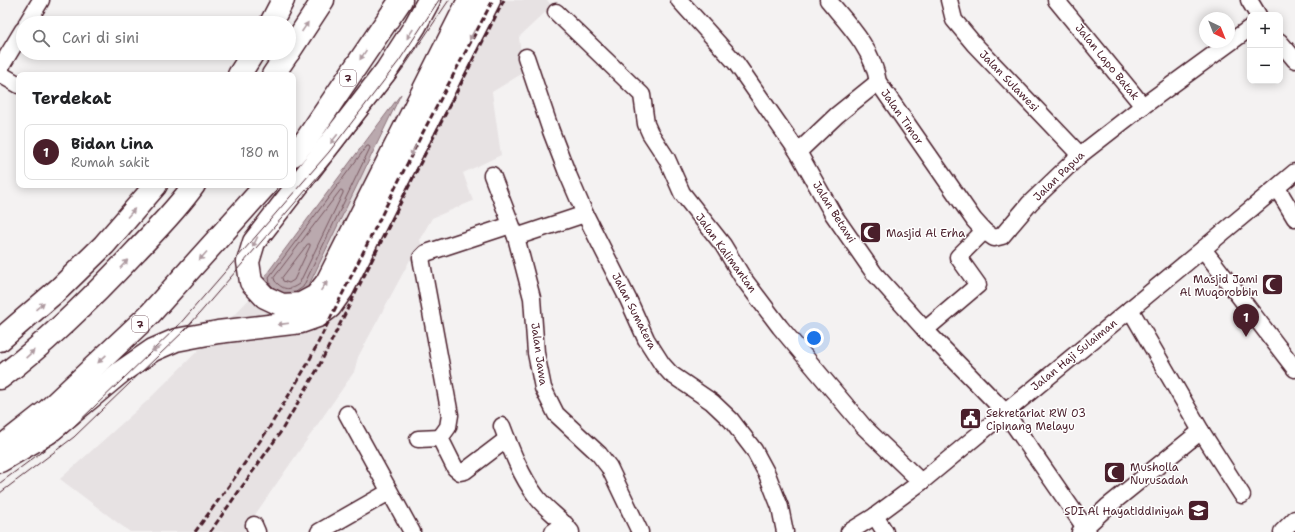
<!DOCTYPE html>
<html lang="id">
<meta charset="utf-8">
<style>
:root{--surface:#fff;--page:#f6f6f6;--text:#202124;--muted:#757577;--line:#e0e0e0;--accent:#4a1f2b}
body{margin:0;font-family:"Shantell Sans",sans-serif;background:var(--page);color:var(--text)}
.controls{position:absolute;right:12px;top:12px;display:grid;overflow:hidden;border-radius:8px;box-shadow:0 2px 10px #0003}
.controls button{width:36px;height:36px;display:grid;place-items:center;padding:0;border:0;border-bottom:1px solid var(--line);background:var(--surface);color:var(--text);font:20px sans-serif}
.compass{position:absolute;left:1199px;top:12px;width:36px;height:36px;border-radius:50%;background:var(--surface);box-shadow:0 2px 10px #0003;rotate:137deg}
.you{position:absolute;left:814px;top:338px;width:14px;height:14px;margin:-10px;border:3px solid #fff;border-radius:50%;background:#1a73e8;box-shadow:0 0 0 6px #1a73e833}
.badge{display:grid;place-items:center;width:26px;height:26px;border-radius:50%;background:var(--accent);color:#fff;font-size:13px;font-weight:700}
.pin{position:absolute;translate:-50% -33px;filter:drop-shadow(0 1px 2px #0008)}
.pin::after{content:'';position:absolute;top:21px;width:14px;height:12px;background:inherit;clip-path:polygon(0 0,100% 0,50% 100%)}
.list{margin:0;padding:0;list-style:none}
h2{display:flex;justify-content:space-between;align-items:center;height:52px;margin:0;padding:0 16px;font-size:17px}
h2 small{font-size:13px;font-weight:400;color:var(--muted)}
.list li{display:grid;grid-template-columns:26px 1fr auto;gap:12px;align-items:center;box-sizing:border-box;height:56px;margin:0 8px 8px;padding:0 8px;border:1px solid var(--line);border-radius:8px}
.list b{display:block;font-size:15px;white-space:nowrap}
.list p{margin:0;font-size:13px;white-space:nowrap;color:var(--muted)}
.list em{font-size:13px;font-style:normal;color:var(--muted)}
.icon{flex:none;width:22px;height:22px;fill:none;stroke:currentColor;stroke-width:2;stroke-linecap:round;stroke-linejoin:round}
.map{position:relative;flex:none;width:1295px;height:532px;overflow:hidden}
.search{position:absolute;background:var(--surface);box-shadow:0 2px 10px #0003;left:16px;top:16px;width:280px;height:44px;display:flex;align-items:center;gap:10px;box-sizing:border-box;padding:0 14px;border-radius:22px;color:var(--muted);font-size:15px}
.panel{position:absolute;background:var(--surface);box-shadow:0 2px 10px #0003;left:16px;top:72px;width:280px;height:116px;border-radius:8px}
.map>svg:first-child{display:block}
</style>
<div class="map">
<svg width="1295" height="532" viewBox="0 0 1295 532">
<rect width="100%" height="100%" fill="#f4f2f2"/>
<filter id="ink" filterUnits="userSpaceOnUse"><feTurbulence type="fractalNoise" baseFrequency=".025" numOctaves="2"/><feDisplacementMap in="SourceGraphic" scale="8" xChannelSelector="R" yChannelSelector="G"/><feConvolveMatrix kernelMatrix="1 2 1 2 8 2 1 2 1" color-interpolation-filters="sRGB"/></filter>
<g filter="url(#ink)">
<polygon fill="#e7e2e3" points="475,0 547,0 552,6 519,37 523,73 492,92 501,155 463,173 473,201 432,218 420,239 423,253 410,260 358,357 354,372 243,532 130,532 60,479 146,402 235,314 344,199 432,80"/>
<polygon fill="#baa9ae" stroke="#8d727a" points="401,94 306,291 284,298 266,285 265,276"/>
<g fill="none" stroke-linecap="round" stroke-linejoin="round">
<g stroke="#77565f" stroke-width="1">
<path d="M341 190 343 191V193L299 284C289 291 283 290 275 281L274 278Z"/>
<polygon points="308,244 310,244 310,246 294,280 289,283 283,281 282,278"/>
<polyline points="274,288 270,284 269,277 367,146 369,146 370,148 303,287 296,292"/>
</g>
<defs>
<g id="minor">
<polyline points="679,0 736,63 798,152 833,214 874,273 926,331 1005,412 1088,532"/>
<path d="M828 0C848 24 873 49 878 82L974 220 984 231 994 238 1002 236 1030 203 1080 155 1143 106 1250 28"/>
<polyline points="949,0 954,20 974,44 1080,155"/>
<polyline points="1056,0 1143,106"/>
<polyline points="1249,0 1258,15"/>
<polyline points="556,12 642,95 646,124 650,133 667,159 682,193 723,245 743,278 780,327 864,427 921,482"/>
<polyline points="27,23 41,0"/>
<polyline points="1280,42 1295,60"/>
<polyline points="526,57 551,131 566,170 585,214 629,301 646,339 662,364 671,374 712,402 731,420 754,450 767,474 780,507 785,532"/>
<polyline points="0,68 23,30"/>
<polyline points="0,74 19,85"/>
<polyline points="798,152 837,115 878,82"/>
<polyline points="492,175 516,237 532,298 536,353 543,388 556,414 599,454 609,467 640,532"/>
<polyline points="1277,188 1295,218"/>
<polyline points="516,237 585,214"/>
<polyline points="1203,249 1295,369"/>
<polyline points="1130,309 1201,431 1242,495"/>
<polyline points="925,330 978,285 958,257 984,231"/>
<polyline points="347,414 412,532"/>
<path d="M502 426C511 450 521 476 536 496 546 510 561 518 571 532"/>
<polyline points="440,438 448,427 450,415 421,258 426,253 511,225"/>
<polyline points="418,439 440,438 455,468 460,472 465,471 507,439"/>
<polyline points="875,516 885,532"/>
<polyline points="254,525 257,532"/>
<polyline points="319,532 389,492"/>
<polyline points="553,532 565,524"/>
<polyline points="849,532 875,516 921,482 1203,249 1295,172"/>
<polyline points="1080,532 1107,507 1201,431"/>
<polyline points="1282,532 1295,519"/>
</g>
<g id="motorway">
<polyline points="429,0 415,26 386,71 254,242 248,262 251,282 265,297 282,305 301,304 316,296 327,282 469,0"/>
<polyline points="271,23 283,0"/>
<polyline points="289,52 323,0"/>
<polyline points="239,75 253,53"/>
<polyline points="273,75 288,53"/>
<polyline points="293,155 306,140 401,0"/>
<polyline points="0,340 60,288 104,245 156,185"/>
<path d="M0 378C49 341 94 296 136 251 156 230 177 209 194 185"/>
<polyline points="0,448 47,411 150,314 266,185"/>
<polyline points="0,461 48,433 121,372 153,350 176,340 218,332 301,322 318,316 330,307 342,290 489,0"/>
</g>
</defs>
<use href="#minor" stroke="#4a1f2b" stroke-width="19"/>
<use href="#motorway" stroke="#4a1f2b" stroke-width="25"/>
<use href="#minor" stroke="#fff" stroke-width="16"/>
<use href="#motorway" stroke="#fff" stroke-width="22"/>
<g stroke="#4a1f2b" stroke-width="1">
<polyline points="0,483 67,433 178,326 329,152 399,61 439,0"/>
<polyline points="0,493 74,437 186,329 338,153 404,67 449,0"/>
</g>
<g stroke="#4a1f2b" stroke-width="3" stroke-dasharray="6 3" stroke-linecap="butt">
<polyline points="195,532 231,483 269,428 307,365 421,136 493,0"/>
<polyline points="210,532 280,433 317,370 430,144 504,0"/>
</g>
</g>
<defs><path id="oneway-solid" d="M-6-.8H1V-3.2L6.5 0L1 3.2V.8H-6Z"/></defs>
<g fill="#ae9aa0">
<use href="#oneway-solid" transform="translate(305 27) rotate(-56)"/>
<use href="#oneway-solid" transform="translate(410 34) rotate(123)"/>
<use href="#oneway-solid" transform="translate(472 35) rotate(117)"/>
<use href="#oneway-solid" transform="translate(363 55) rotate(124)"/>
<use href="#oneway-solid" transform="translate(334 139) rotate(128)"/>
<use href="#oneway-solid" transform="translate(413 151) rotate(117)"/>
<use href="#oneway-solid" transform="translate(131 213) rotate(-49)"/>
<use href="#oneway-solid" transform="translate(255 242) rotate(117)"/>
<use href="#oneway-solid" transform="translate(203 256) rotate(132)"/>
<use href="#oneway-solid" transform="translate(124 264) rotate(-47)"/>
<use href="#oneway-solid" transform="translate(324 286) rotate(-55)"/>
<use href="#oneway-solid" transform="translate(40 306) rotate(-41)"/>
<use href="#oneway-solid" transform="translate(283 324) rotate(173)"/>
<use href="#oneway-solid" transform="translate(156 349) rotate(154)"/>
<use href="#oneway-solid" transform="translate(30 354) rotate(-43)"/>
<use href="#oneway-solid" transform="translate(102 359) rotate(137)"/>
</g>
</g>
<defs>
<symbol id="mosque-square" viewBox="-11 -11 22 22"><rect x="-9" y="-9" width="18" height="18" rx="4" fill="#4a1f2b" stroke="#fff"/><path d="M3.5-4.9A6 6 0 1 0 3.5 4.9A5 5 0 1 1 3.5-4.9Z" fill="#fff"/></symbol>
<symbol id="civic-square" viewBox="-11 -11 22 22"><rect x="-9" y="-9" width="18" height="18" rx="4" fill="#4a1f2b" stroke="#fff"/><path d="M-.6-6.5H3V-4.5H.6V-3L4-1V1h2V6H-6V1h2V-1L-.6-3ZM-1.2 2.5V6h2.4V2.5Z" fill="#fff"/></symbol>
<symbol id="school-square" viewBox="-11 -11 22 22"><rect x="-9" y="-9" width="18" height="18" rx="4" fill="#4a1f2b" stroke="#fff"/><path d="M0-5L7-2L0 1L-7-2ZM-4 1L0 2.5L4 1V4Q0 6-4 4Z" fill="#fff"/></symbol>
</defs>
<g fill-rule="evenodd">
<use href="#mosque-square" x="858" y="220" width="25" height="25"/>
<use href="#mosque-square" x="1260" y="272" width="25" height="25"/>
<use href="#civic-square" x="958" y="406" width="25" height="25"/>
<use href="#mosque-square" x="1102" y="460" width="25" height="25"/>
<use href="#school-square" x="1186" y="498" width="25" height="25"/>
</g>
<g text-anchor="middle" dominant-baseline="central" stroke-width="3" stroke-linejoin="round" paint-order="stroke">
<g fill="#fff" stroke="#80626b" stroke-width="1">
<rect x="340" y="70" width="16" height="16" rx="3"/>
<rect x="132" y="316" width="16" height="16" rx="3"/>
</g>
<g font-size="10" font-weight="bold" fill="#4a1f2b">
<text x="348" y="78">7</text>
<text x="140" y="324">7</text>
</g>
<g font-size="11" fill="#4a1f2b" stroke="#fff">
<text transform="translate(1107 62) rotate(51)">Jalan Lapo Batak</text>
<text transform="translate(1009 81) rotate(46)">Jalan Sulawesi</text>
<text transform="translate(902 117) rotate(55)">Jalan Timor</text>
<text transform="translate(1059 176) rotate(-44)">Jalan Papua</text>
<text transform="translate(834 212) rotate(58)">Jalan Betawi</text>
<text transform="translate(726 253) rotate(54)">Jalan Kalimantan</text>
<text transform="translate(634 311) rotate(63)">Jalan Sumatera</text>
<text transform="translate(539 354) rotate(82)">Jalan Jawa</text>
<text transform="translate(1074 355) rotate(-39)">Jalan Haji Sulaiman</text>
</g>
<g font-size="11" fill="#4a1f2b" stroke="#fff" text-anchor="start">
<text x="886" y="233">Masjid Al Erha</text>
<text x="1258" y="279" text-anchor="end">Masjid Jami<tspan x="1258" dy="13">Al Muqorobbin</tspan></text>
<text x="986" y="413">Sekretariat RW 03<tspan x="986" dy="13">Cipinang Melayu</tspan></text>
<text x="1130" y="467">Musholla<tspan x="1130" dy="13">Nurusadah</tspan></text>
<text x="1184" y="511" text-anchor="end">SDI Al Hayatiddiniyah</text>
</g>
</g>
</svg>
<div class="controls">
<button>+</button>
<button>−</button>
</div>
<svg class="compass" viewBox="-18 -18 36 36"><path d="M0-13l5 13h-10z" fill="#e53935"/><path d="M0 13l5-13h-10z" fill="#757577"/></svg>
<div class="you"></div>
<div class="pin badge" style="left:1246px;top:337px">1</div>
<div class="search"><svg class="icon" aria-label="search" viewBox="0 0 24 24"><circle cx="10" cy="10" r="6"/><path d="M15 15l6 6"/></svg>Cari di sini</div>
<section class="panel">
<h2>Terdekat<small></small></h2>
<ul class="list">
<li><span class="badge">1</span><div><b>Bidan Lina</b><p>Rumah sakit</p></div><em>180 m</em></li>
</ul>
</section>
</div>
